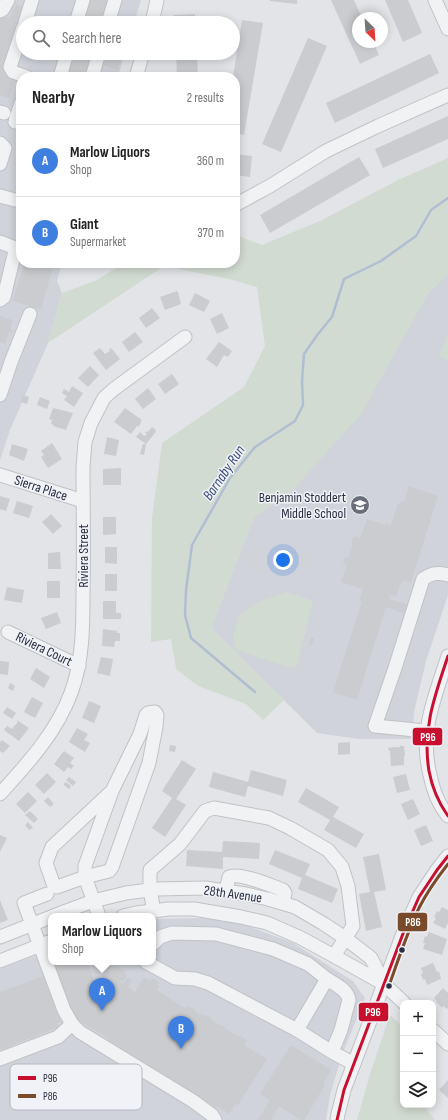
<!DOCTYPE html>
<meta charset="utf-8">
<style>
:root{--surface:#fff;--page:#f2f2f2;--text:#222;--muted:#767676;--line:#e0e0e0;--accent:#b45309}
body{margin:0;font-family:"Sofia Sans Condensed",sans-serif;background:var(--page);color:var(--text)}
.controls{position:absolute;right:12px;bottom:12px;display:grid;overflow:hidden;border-radius:8px;box-shadow:0 2px 10px #0003}
.controls button{width:36px;height:36px;display:grid;place-items:center;padding:0;border:0;border-bottom:1px solid var(--line);background:var(--surface);color:var(--text);font:20px sans-serif}
.compass{position:absolute;left:352px;top:12px;width:36px;height:36px;border-radius:50%;background:var(--surface);box-shadow:0 2px 10px #0003;rotate:155deg}
.you{position:absolute;left:283px;top:560px;width:14px;height:14px;margin:-10px;border:3px solid #fff;border-radius:50%;background:#1a73e8;box-shadow:0 0 0 6px #1a73e833}
.badge{display:grid;place-items:center;width:26px;height:26px;border-radius:50%;background:var(--accent);color:#fff;font-size:13px;font-weight:700}
.pin{position:absolute;translate:-50% -33px;filter:drop-shadow(0 1px 2px #0008)}
.pin::after{content:'';position:absolute;top:21px;width:14px;height:12px;background:inherit;clip-path:polygon(0 0,100% 0,50% 100%)}
.popup{position:absolute;left:48px;top:913px;width:108px;height:52px;box-sizing:border-box;display:grid;place-content:center;border-radius:8px;background:var(--surface);filter:drop-shadow(0 1px 3px #0005);font-size:13px;white-space:nowrap;color:var(--muted)}
.popup b{font-size:15px;color:var(--text)}
.popup::after{content:'';position:absolute;left:50%;top:100%;margin-left:-8px;border:8px solid transparent;border-top-color:var(--surface)}
.list{margin:0;padding:0;list-style:none}
h2{display:flex;justify-content:space-between;align-items:center;height:52px;margin:0;padding:0 16px;font-size:17px}
h2 small{font-size:13px;font-weight:400;color:var(--muted)}
.list li{display:grid;grid-template-columns:26px 1fr auto;gap:12px;align-items:center;box-sizing:border-box;height:72px;padding:0 16px;border-top:1px solid var(--line)}
.list b{display:block;font-size:15px;white-space:nowrap}
.list p{margin:0;font-size:13px;white-space:nowrap;color:var(--muted)}
.list em{font-size:13px;font-style:normal;color:var(--muted)}
.icon{flex:none;width:22px;height:22px;fill:none;stroke:currentColor;stroke-width:2;stroke-linecap:round;stroke-linejoin:round}
.map{position:relative;flex:none;width:448px;height:1120px;overflow:hidden}
.search{position:absolute;background:var(--surface);box-shadow:0 2px 10px #0003;left:16px;top:16px;width:224px;height:44px;display:flex;align-items:center;gap:10px;box-sizing:border-box;padding:0 14px;border-radius:22px;color:var(--muted);font-size:15px}
.panel{position:absolute;background:var(--surface);box-shadow:0 2px 10px #0003;left:16px;top:72px;width:224px;height:196px;border-radius:16px}
.map>svg:first-child{display:block}
</style>
<div class="map">
<svg width="448" height="1120" viewBox="0 0 448 1120">
<rect width="100%" height="100%" fill="#e2e4e7"/>
<g fill="#d0d3da">
<polygon points="0,0 141,0 134,23 23,23 23,53 125,53 118,77 21,77 21,263 62,263 57,281 62,293 48,343 10,430 0,460"/>
<polygon points="448,274 448,595 426,661 414,712 412,739 359,739 317,733 211,628 254,517 289,494 429,292"/>
<polygon points="202,918 240,923 293,943 353,981 365,998 342,1055 330,1095 326,1120 0,1120 0,969 51,950 51,962 153,962 153,919"/>
</g>
<g fill="#d2dbd2">
<polygon points="448,158 448,274 429,292 361,414 289,494 254,517 211,628 284,700 263,720 246,704 198,686 176,669 171,639 151,642 152,518 162,443 244,387 265,346 257,287 229,279 164,266 48,343 62,293 97,280 124,263 235,263 235,235 262,245 322,220 398,180"/>
<polygon points="448,334 448,360 439,356"/>
<polygon points="286,592 313,601 297,665 291,668 236,650 233,637 239,616 257,602"/>
<polygon points="390,1015 403,1027 403,1105 422,1105 435,1120 357,1120 370,1074"/>
</g>
<g fill="none" stroke-linecap="round" stroke-linejoin="round">
<polyline stroke="#b0bed2" stroke-width="2.5" points="255,692 191,638 185,615 186,590 192,545 230,478 255,447 295,421 303,405 302,381 304,354 318,334 332,317 344,279 381,261 416,236 431,210 448,198"/>
</g>
<g fill="#cacccf">
<polygon points="85,0 108,0 101,23 78,23"/>
<polygon points="270,0 297,0 297,4 270,1"/>
<polygon points="331,0 354,0 362,18 358,18 358,42 373,42 379,55 360,64"/>
<polygon points="385,0 408,0 422,33 403,42"/>
<polygon points="16,5 23,7 22,10 26,11 5,76 15,79 9,98 0,95 0,15 10,18 14,7 16,8"/>
<polygon points="195,14 195,23 174,23 174,15"/>
<polygon points="242,20 263,23 244,135 235,133 235,77 233,77"/>
<polygon points="308,38 327,46 281,152 262,144"/>
<polygon points="70,53 93,53 86,77 63,77"/>
<polygon points="105,53 123,53 118,70 102,65"/>
<polygon points="176,53 197,53 198,77 177,77"/>
<polygon points="430,54 439,73 335,123 326,103"/>
<polygon points="448,116 448,139 383,168 375,149"/>
<polygon points="235,154 252,156 250,177 235,175"/>
<polygon points="359,157 370,175 270,233 260,215"/>
<polygon points="24,263 54,263 41,309 13,301"/>
<polygon points="177,291 178,292 181,304 165,310 160,297"/>
<polygon points="195,293 210,301 204,312 189,305"/>
<polygon points="152,308 160,318 146,328 139,318"/>
<polygon points="222,313 229,328 217,334 210,319"/>
<polygon points="0,316 12,320 10,329 13,330 12,333 9,332 5,344 0,342"/>
<polygon points="135,332 143,342 129,352 122,342"/>
<polygon points="219,342 232,351 228,357 224,355 217,367 206,359"/>
<polygon points="100,348 105,354 110,351 109,349 111,348 120,359 106,370 93,353"/>
<polygon points="90,366 99,375 88,387 78,378"/>
<polygon points="172,374 179,384 165,394 158,384"/>
<polygon points="72,386 83,393 74,407 64,400 67,396 62,393 64,389 69,392"/>
<polygon points="148,388 156,399 143,409 135,399"/>
<polygon points="23,395 29,397 27,404 21,402"/>
<polygon points="40,397 50,401 47,409 37,405"/>
<polygon points="53,408 73,413 66,430 53,426 54,425 51,424 52,420 49,419"/>
<polygon points="125,408 142,420 140,423 141,423 138,427 137,426 131,434 114,422"/>
<polygon points="152,427 156,430 155,433 146,444 136,437 140,432 144,436 147,434 145,433 147,431 148,432"/>
<polygon points="107,437 119,440 116,456 104,454"/>
<polygon points="52,443 62,459 48,468 41,457 44,455 41,451"/>
<polygon points="12,444 28,449 24,461 9,455"/>
<polygon points="143,444 146,444 144,455 140,454"/>
<polygon points="121,468 121,485 103,485 103,469"/>
<polygon points="409,486 438,496 411,582 402,580 396,597 390,595 389,599 409,605 405,614 386,607 357,700 333,692 362,601 359,601 363,589 341,582 347,565 343,564 345,557 348,558 353,544 351,543 354,536 360,538 367,519 386,525 387,523 390,524 389,526 390,527 398,504 399,504 400,501 404,502"/>
<polygon points="0,496 10,499 6,511 0,509"/>
<polygon points="17,501 33,506 29,518 13,513"/>
<polygon points="51,514 62,526 53,534 42,522"/>
<polygon points="103,517 116,517 116,534 103,535"/>
<polygon points="105,547 117,547 117,564 105,563"/>
<polygon points="60,552 61,569 48,569 48,553"/>
<rect x="105" y="574" width="12" height="17"/>
<rect x="47" y="581" width="13" height="17"/>
<polygon points="7,587 24,590 22,603 4,600"/>
<polygon points="103,601 116,601 116,613 121,613 121,619 103,619"/>
<polygon points="57,612 61,623 46,629 41,618"/>
<polygon points="103,629 117,631 117,633 120,633 120,641 115,641 114,647 102,646"/>
<polygon points="311,637 314,639 312,645 309,644"/>
<polygon points="101,657 113,659 110,676 97,673"/>
<polygon points="0,661 9,662 8,675 0,674"/>
<polygon points="36,668 50,677 44,688 30,679"/>
<polygon points="10,683 15,686 13,691 8,688"/>
<polygon points="32,697 43,703 35,718 24,712"/>
<polygon points="89,701 101,706 94,723 82,718"/>
<polygon points="7,707 16,713 12,719 3,713"/>
<polygon points="17,720 29,728 19,741 4,730 7,726 12,729 18,722 17,721"/>
<polygon points="77,728 88,734 84,740 90,743 85,752 69,742"/>
<polygon points="2,740 10,746 3,753 0,751 0,742"/>
<polygon points="350,742 350,754 338,755 338,743"/>
<polygon points="170,745 176,746 175,752 169,751"/>
<polygon points="400,746 404,746 405,756 404,756 404,765 391,766 390,751 389,751 388,748 395,747 400,747"/>
<polygon points="64,751 74,758 70,763 74,766 71,769 68,767 64,772 54,764"/>
<polygon points="182,760 196,769 176,799 186,805 165,837 152,828 172,798 162,791"/>
<polygon points="251,770 287,780 283,796 248,786 245,797 209,787 213,772 248,782"/>
<polygon points="47,773 56,782 44,794 35,785"/>
<polygon points="406,774 410,790 397,793 393,777"/>
<polygon points="69,777 76,782 73,786 66,780"/>
<polygon points="66,782 71,786 69,789 63,784"/>
<polygon points="306,788 339,807 333,817 364,834 356,848 324,830 330,820 298,802"/>
<polygon points="28,792 37,801 25,813 16,804"/>
<polygon points="48,797 54,804 50,807 44,801"/>
<polygon points="413,799 420,814 408,820 401,804"/>
<polygon points="30,811 38,819 34,823 25,815"/>
<polygon points="28,822 33,828 29,830 25,825"/>
<polygon points="426,825 433,841 421,846 414,830"/>
<polygon points="0,835 7,838 0,852"/>
<polygon points="223,841 260,843 259,859 223,857 223,869 186,866 187,850 222,852"/>
<polygon points="275,850 310,864 305,875 338,889 332,903 298,889 302,878 269,864"/>
<polygon points="379,854 386,890 374,892 382,927 366,931 359,894 370,892 363,857"/>
<polygon points="0,900 8,920 0,923"/>
<polygon points="442,907 448,910 448,923 445,929 433,923 436,918 434,917 437,911 439,912"/>
<polygon points="429,932 447,939 442,955 423,949 425,943 423,943 425,936 427,937"/>
<polygon points="58,962 87,962 96,986 111,962 125,971 124,973 127,975 123,982 120,980 119,981 123,984 128,977 132,980 128,987 135,992 144,977 150,981 152,978 159,982 157,985 159,986 157,990 186,1009 188,1006 195,1010 195,1011 200,1015 201,1014 205,1016 206,1015 210,1017 209,1018 221,1026 221,1024 225,1027 224,1028 239,1037 239,1035 243,1038 242,1040 243,1038 247,1040 244,1045 267,1059 238,1105 235,1104 229,1114 218,1107 217,1108 148,1066 149,1065 107,1039 108,1038 76,1019 54,964"/>
<polygon points="433,963 437,972 439,971 441,979 427,985 425,979 423,980 421,974 423,973 421,968"/>
<polygon points="43,976 61,1022 57,1023 59,1027 0,1050 0,992"/>
<polygon points="443,988 448,993 448,1008 447,1009 443,1006 442,1008 436,1002 437,1001 434,998"/>
<polygon points="291,1045 331,1070 323,1084 325,1085 304,1120 301,1120 279,1106 271,1120 258,1120 270,1100 260,1094"/>
<polygon points="448,1080 448,1098 439,1090"/>
</g>
<g fill="none" stroke-linecap="round" stroke-linejoin="round">
<defs>
<g id="minor">
<polyline points="435,0 448,29"/>
<polyline points="0,11 3,9 8,0"/>
<polyline points="25,23 32,0"/>
<polyline points="76,23 83,0"/>
<polyline points="108,23 115,0"/>
<polyline points="152,23 157,0"/>
<polyline points="23,28 10,67 13,72 27,77"/>
<polyline points="60,77 67,53"/>
<polyline points="92,77 99,53"/>
<polyline points="136,77 143,53"/>
<polyline points="0,112 4,113"/>
<polyline points="15,122 21,103"/>
<polyline points="0,143 5,148 0,164"/>
<polyline points="0,196 15,200"/>
<polyline points="235,205 270,186 326,151 378,126 448,95"/>
<polyline points="0,242 13,247 15,251 4,297 0,300"/>
<polyline points="0,395 11,362 30,314"/>
<polyline points="0,475 83,501"/>
<polyline points="8,632 79,666"/>
<path d="M448 656C435 697 419 731 430 775 433 790 438 804 448 816"/>
<path d="M426 731 375 726 395 668 423 579C432 573 438 572 448 575"/>
<path d="M0 794C28 763 56 733 71 693 83 661 83 626 83 592 84 550 83 509 83 467L85 442 91 423 104 398 114 389 185 337"/>
<path d="M226 891 229 877C239 872 272 886 283 890L285 893 283 903"/>
<polyline points="47,894 24,903 64,1010 72,1024 80,1032 193,1101 212,1115 215,1120"/>
<polyline points="154,911 150,890 150,870 180,844 205,811 214,808 269,818 290,828 328,850 342,867 348,886 353,926 334,956"/>
<polyline points="53,916 93,901 126,893 157,889 205,888 246,894 268,899 295,907 324,924 345,938 371,958 384,984"/>
<polyline points="99,916 85,877 57,887 54,886 46,863 52,847 112,791 140,734 146,715 148,713 155,712 157,715 156,727 149,763 112,867 109,871 85,877 85,866 112,791"/>
<polyline points="123,916 136,913 154,911 168,909 194,909 241,917 267,923 301,938 334,956 384,984 404,1003"/>
<polyline points="0,937 51,917"/>
<polyline points="153,944 160,937 172,933 216,934 273,949 308,964 327,979"/>
<polyline points="0,961 51,941"/>
<polyline points="146,962 175,978 195,979 208,983 297,1030"/>
<polyline points="433,1030 448,1044"/>
<path d="M332 1052 341 1030 349 1000C348 990 335 984 327 979L297 1030 332 1052 354 1064"/>
<polyline points="0,1059 58,1037 72,1024"/>
<polyline points="337,1120 338,1114 344,1090 404,931 419,897 437,870 448,856"/>
</g>
</defs>
<use href="#minor" stroke="#c0c2c5" stroke-width="15"/>
<use href="#minor" stroke="#f1f2f4" stroke-width="13"/>
<defs>
<g id="bus-1">
<path d="M448 656C435 695 422 729 429 771 432 787 438 802 448 816"/>
<polyline points="337,1120 344,1090 404,931 419,897 437,870 448,856"/>
</g>
<path id="bus-2" d="M389 986C398 960 407 933 419 908 427 892 437 878 448 864"/>
</defs>
<use href="#bus-1" stroke="#f0f2f7" stroke-width="6"/>
<use href="#bus-2" stroke="#f0f2f7" stroke-width="6"/>
<use href="#bus-1" stroke="#c8102e" stroke-width="3"/>
<use href="#bus-2" stroke="#7a4b2a" stroke-width="3"/>
</g>
<defs>
<symbol id="school-disc" viewBox="-11 -11 22 22"><circle r="9.5" fill="#6a6e7b" stroke="#f0f2f7"/><path d="M0-5L7-2L0 1L-7-2ZM-4 1L0 2.5L4 1V4Q0 6-4 4Z" fill="#fff"/></symbol>
</defs>
<g fill-rule="evenodd">
<use href="#school-disc" x="349" y="494" width="22" height="22"/>
</g>
<g fill="#292f41" stroke="#f0f2f7" stroke-width="1.5">
<circle cx="402" cy="950" r="3.5"/>
<circle cx="389" cy="986" r="3.5"/>
</g>
<g text-anchor="middle" dominant-baseline="central" stroke-width="3" stroke-linejoin="round" paint-order="stroke">
<g font-size="14" fill="#292f41" stroke="#f0f2f7">
<text transform="translate(41 488) rotate(18)">Sierra Place</text>
<text transform="translate(83 556) rotate(-90)">Riviera Street</text>
<text transform="translate(44 649) rotate(26)">Riviera Court</text>
<text transform="translate(233 894) rotate(8)">28th Avenue</text>
</g>
<g font-size="14" fill="#292f41" stroke="#f0f2f7" text-anchor="end">
<text x="346" y="497">Benjamin Stoddert<tspan x="346" dy="16">Middle School</tspan></text>
</g>
<g font-size="15" font-style="italic" fill="#334a75" stroke="#f0f2f7">
<text transform="translate(224 473) rotate(-56)">Barnaby Run</text>
</g>
</g>
<rect x="10" y="1064" width="132" height="46" rx="6" fill="#f0f2f7" stroke="#b4b8c0" stroke-width="1"/>
<rect x="18" y="1076" width="18" height="4" fill="#c8102e"/>
<rect x="18" y="1094" width="18" height="4" fill="#7a4b2a"/>
<g font-size="11" fill="#292f41">
<text x="43" y="1082">P96</text>
<text x="43" y="1100">P86</text>
</g>
<g stroke="#f0f2f7" stroke-width="1.5">
<rect x="412" y="727" width="31" height="19" rx="4" fill="#c8102e"/>
<rect x="397" y="912" width="31" height="20" rx="4" fill="#7a4b2a"/>
<rect x="358" y="1002" width="31" height="20" rx="4" fill="#c8102e"/>
</g>
<g font-size="11" text-anchor="middle" font-weight="bold" fill="#fff">
<text x="428" y="741">P96</text>
<text x="413" y="926">P86</text>
<text x="373" y="1016">P96</text>
</g>
</svg>
<div class="controls">
<button>+</button>
<button>−</button>
<button><svg class="icon" aria-label="layers" viewBox="0 0 24 24"><path d="M12 4l9 5-9 5-9-5zM3 14l9 5 9-5"/></svg></button>
</div>
<svg class="compass" viewBox="-18 -18 36 36"><path d="M0-13l5 13h-10z" fill="#e53935"/><path d="M0 13l5-13h-10z" fill="#767676"/></svg>
<div class="you"></div>
<div class="pin badge" style="left:102px;top:1011px;background:#3f7fe0">A</div>
<div class="popup"><b>Marlow Liquors</b>Shop</div>
<div class="pin badge" style="left:181px;top:1049px;background:#3f7fe0">B</div>
<div class="search"><svg class="icon" aria-label="search" viewBox="0 0 24 24"><circle cx="10" cy="10" r="6"/><path d="M15 15l6 6"/></svg>Search here</div>
<section class="panel">
<h2>Nearby<small>2 results</small></h2>
<ul class="list">
<li><span class="badge" style="background:#3f7fe0">A</span><div><b>Marlow Liquors</b><p>Shop</p></div><em>360 m</em></li>
<li><span class="badge" style="background:#3f7fe0">B</span><div><b>Giant</b><p>Supermarket</p></div><em>370 m</em></li>
</ul>
</section>
</div>
